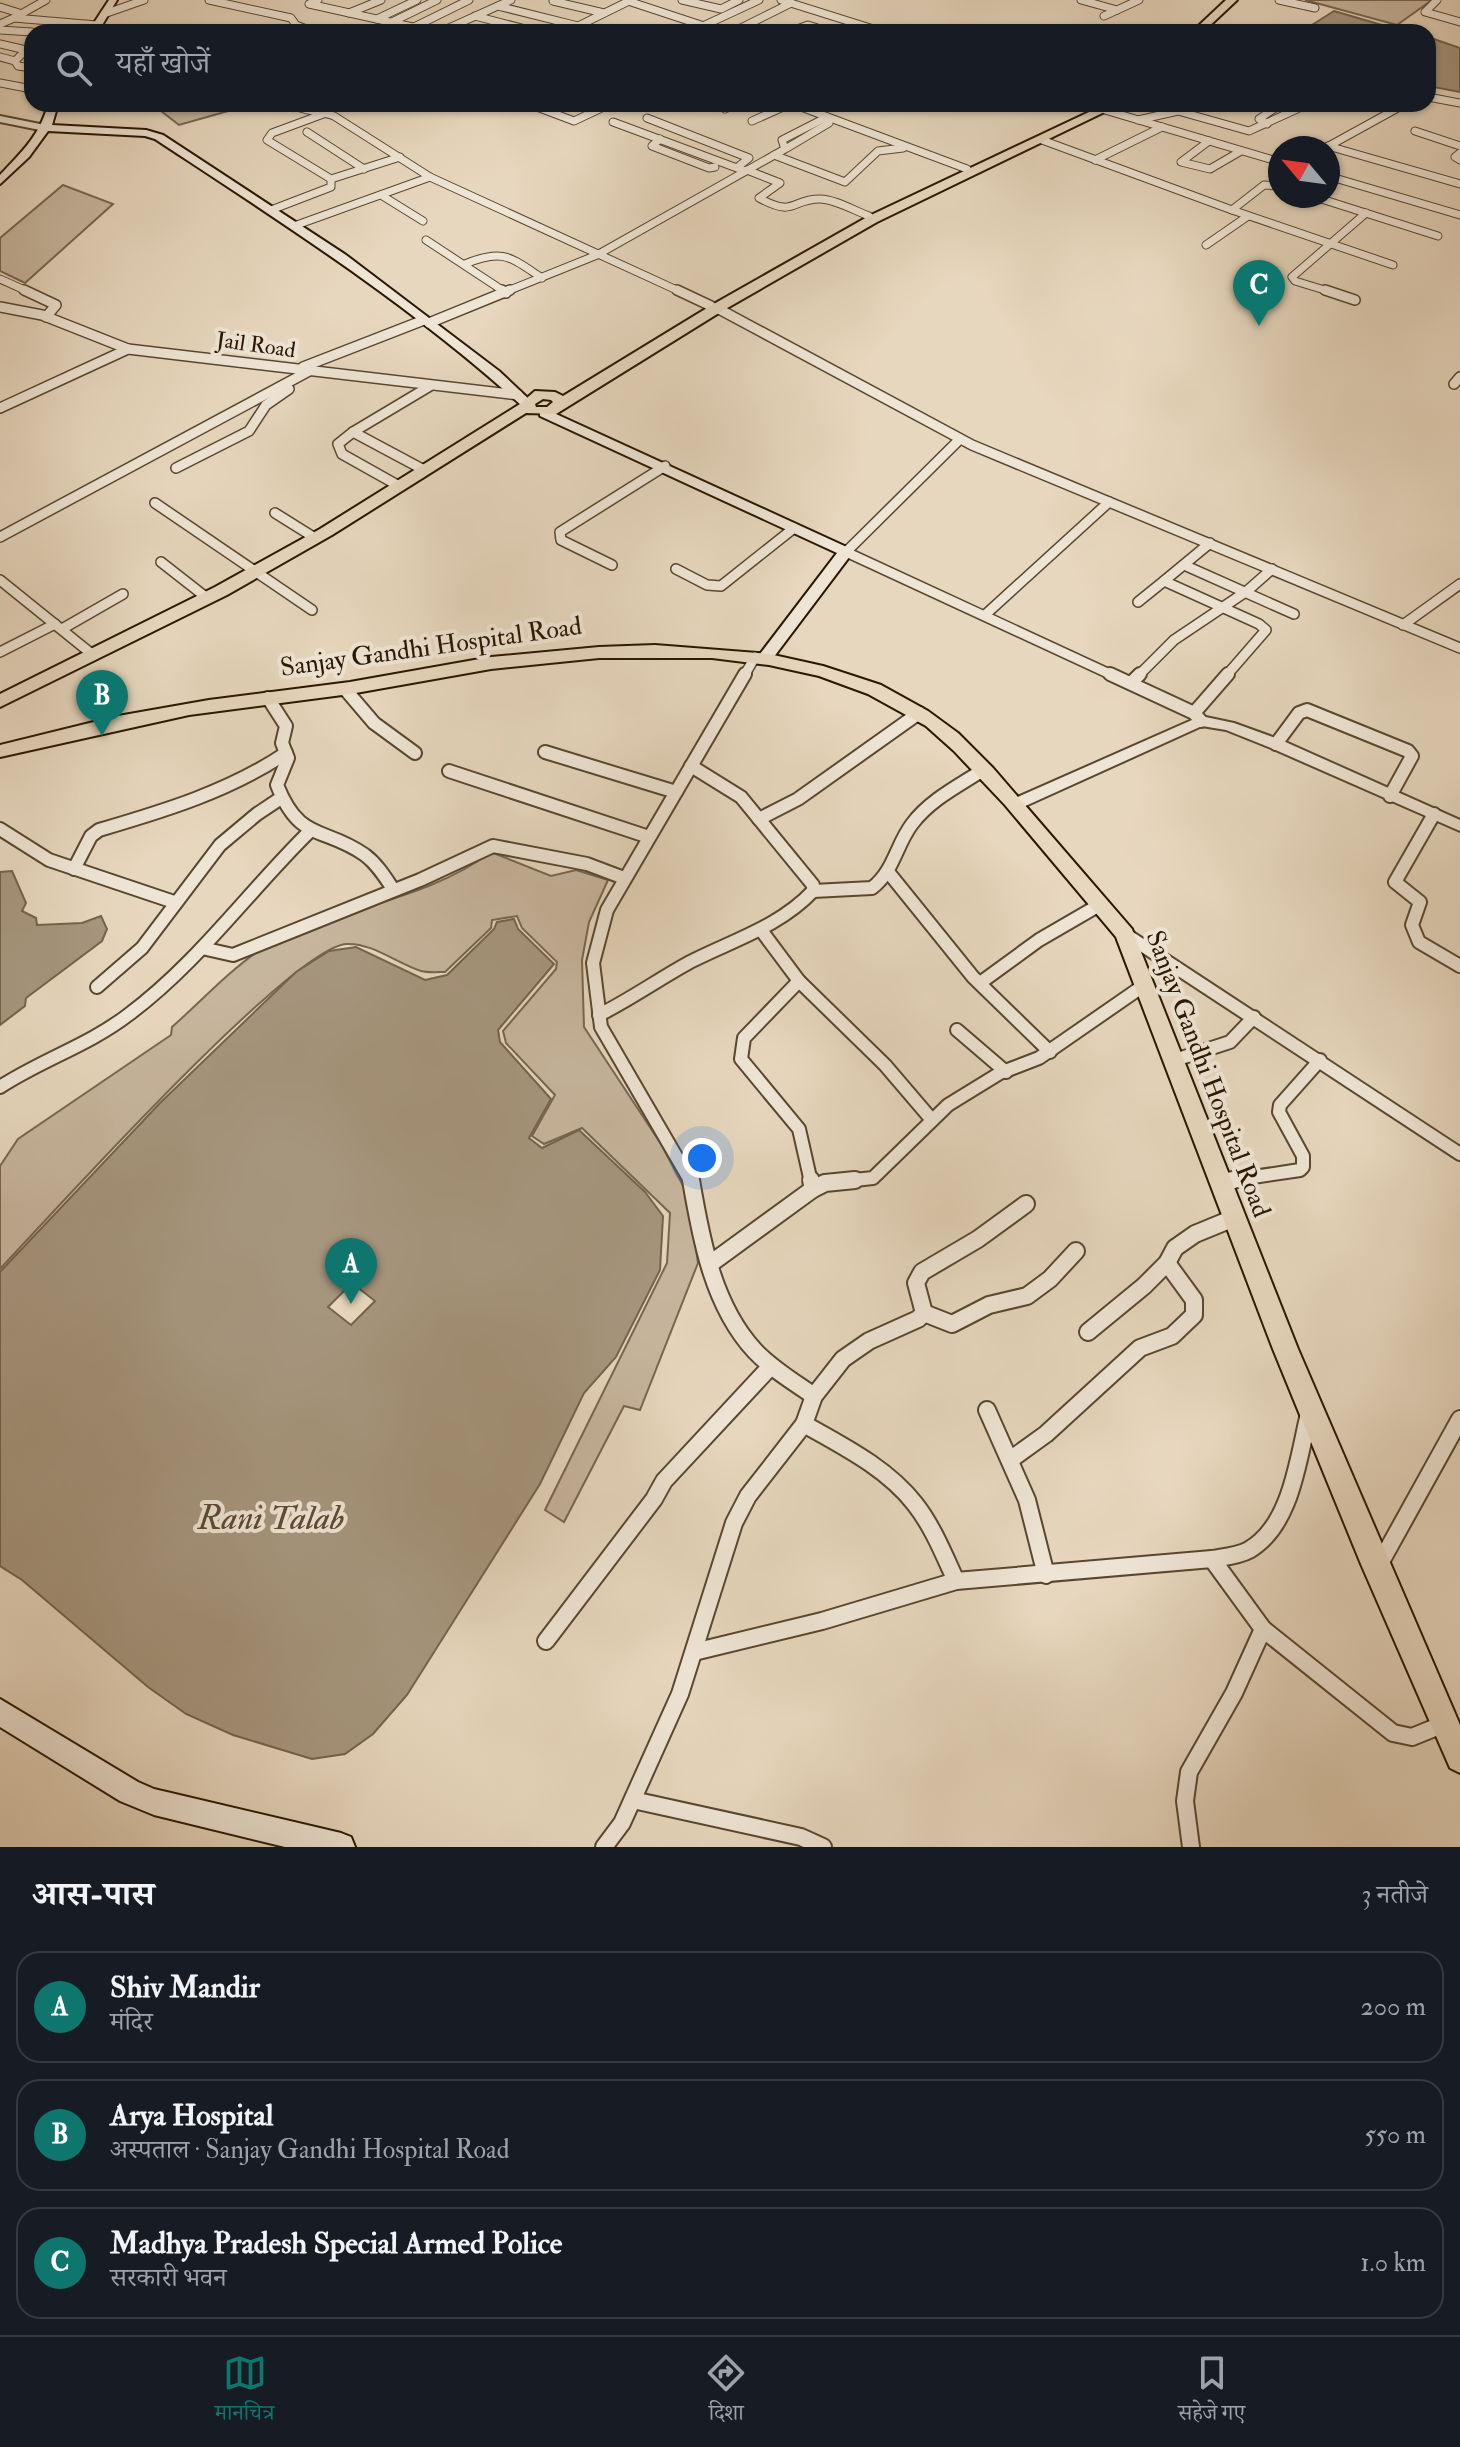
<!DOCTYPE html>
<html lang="hi">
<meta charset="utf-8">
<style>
:root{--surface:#171b24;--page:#242831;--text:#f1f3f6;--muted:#9ea1a6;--line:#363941;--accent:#0f766e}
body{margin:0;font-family:"IM FELL Double Pica","Noto Serif Devanagari",serif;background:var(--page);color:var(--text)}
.compass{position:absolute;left:1268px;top:136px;width:72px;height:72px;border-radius:50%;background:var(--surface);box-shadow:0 2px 6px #0004;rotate:299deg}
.you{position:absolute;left:702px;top:1158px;width:28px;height:28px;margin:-20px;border:6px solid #fff;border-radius:50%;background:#1a73e8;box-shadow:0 0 0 12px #1a73e833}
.badge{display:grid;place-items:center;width:52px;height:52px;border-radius:50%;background:var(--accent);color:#fff;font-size:26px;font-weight:700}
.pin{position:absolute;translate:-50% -66px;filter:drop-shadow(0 2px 4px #0008)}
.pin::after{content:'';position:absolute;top:42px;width:28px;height:24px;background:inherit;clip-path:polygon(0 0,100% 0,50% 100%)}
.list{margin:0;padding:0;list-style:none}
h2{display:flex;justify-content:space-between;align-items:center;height:104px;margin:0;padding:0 32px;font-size:34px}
h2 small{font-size:26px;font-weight:400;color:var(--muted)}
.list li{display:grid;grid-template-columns:52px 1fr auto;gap:24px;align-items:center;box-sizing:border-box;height:112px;margin:0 16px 16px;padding:0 16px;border:2px solid var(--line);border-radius:24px}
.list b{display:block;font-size:30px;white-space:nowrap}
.list p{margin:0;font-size:26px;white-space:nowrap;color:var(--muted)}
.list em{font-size:26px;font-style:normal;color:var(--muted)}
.icon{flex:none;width:44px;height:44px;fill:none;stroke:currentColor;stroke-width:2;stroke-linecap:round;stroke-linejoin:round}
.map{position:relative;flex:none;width:1460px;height:1847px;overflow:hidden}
.search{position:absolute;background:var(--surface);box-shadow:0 2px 6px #0004;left:24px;right:24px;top:24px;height:88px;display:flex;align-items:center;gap:20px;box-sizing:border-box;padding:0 28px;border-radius:24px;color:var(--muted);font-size:30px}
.sheet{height:488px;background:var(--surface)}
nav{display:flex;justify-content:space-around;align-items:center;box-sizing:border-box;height:112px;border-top:2px solid var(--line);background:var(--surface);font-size:22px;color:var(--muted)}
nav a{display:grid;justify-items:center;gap:4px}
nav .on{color:var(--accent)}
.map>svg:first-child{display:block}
</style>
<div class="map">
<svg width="1460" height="1847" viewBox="0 0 1460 1847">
<rect width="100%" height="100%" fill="#e7d7be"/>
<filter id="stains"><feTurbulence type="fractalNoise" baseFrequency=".0025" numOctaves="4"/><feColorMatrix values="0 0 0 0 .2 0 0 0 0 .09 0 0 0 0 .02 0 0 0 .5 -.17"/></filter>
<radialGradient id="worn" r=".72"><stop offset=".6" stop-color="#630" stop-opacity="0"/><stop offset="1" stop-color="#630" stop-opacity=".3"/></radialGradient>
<g fill="#c7b69e" stroke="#786650" stroke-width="2">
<polygon points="1305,0 1432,0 1397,25"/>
<polygon points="152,104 253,104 179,125"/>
<polygon points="63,185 113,204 25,283 0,271 0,238"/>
<path d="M491 852 551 876 576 870 608 880 589 922 582 960 584 1027 661 1144 689 1197 698 1263 640 1410 624 1406 564 1522 545 1510 667 1263 670 1213 582 1128 544 1144 532 1136 555 1095 506 1043 503 1031 556 969 557 962 522 928 517 916 492 920 491 928 445 972C437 972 428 973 421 971 398 964 371 942 346 944 290 949 51 1215 0 1269V1166L18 1139 171 1035 172 1027C198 1004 232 968 260 950 332 907 423 903 491 852Z"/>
</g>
<g fill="#a6967e" stroke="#74634c" stroke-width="2" fill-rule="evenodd">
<polygon points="1334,11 1406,32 1301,32"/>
<polygon points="1428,37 1460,48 1460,92 1428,86"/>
<polygon points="12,871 26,903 22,911 36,918 37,925 82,923 101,916 107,929 102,941 26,998 25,1006 0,1025 0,872"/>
<path d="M514 919 518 929 554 964 498 1030 500 1042 551 1099 529 1138 542 1148 579 1130 645 1192 663 1216 660 1270 616 1357 584 1393 540 1484 407 1695 373 1734 345 1754 312 1759 233 1735 186 1714 148 1687 22 1580 0 1566V1272L160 1103 296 972 329 951 356 947 425 980 447 975 494 929 497 922ZM352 1283 375 1301 351 1325 328 1307Z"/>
</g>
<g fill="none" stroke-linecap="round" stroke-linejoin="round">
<defs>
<g id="minor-far3">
<polyline points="209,0 291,18 296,25 314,32"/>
<polyline points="318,0 309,4 435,32"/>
<polyline points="682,0 721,9 739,0"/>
<polyline points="781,0 883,32"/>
<polyline points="1081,0 1117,10"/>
<polyline points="1279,0 1315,8"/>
<polyline points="1437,0 1425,12 1460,22"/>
<polyline points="553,1 604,13"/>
<polyline points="628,1 704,26"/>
<polyline points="498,6 578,26"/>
<polyline points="0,7 19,13"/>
<polyline points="349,13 381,0"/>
<polyline points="104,14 144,0"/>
<polyline points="475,16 537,32"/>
<polyline points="1104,16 1139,0"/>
<polyline points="14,18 46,0"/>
<polyline points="377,19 417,0"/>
<polyline points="392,22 437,0"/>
<polyline points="0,24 14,18 97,25"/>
<polyline points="414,27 469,0"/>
<polyline points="0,30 32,32"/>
<polyline points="440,32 511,0"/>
<polyline points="566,32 631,0"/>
<polyline points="690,32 759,0"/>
<polyline points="733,32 791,3"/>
<polyline points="789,32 808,25 830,32"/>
<polyline points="0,44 26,50 15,61"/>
<polyline points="0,57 15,61 18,66 32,68"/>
<polyline points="0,83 32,89"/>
<polyline points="1428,97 1460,103"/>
<path d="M291 104C303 112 320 110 334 116L430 177"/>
<polyline points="529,104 574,121 610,104"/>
<polyline points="581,104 597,110"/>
<polyline points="793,104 967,169"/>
<polyline points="725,109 735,104"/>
<polyline points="1105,110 1280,162"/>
<polyline points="647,118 749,158 739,166"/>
<polyline points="1138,120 1178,111 1249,131 1308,104"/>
<polyline points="752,121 790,104"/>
<polyline points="613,122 745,171"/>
<polyline points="1267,124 1259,119 1281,104"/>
<polyline points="1415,131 1460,146"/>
<polyline points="307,132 364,169"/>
<polyline points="660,139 652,146 709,168 715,167"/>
<polyline points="1042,140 1232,210 1264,185 1280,186"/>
<polyline points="1209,141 1181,162 1210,169 1241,151"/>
<polyline points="1328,146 1460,184"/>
<polyline points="1327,147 1405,104"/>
<polyline points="787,148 829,123"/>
<polyline points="1460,153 1455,157 1460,160"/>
<polyline points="774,155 845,182 878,151 903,148"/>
<polyline points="1095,160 1162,127"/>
<path d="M747 170 780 183 759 198C796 218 790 199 820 199 835 199 855 211 869 216"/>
<polyline points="1328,176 1460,215"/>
<polyline points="331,179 400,157"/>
<polyline points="381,195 423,221"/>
<polyline points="1312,196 1438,236"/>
<polyline points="271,210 331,187 331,179 267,140 272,133 326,113"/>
<polyline points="1232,210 1393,265"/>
<polyline points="294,226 430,177 681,292"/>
<polyline points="426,240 505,292"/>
<polyline points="1206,245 1248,216"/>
<path d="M465 264C503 248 510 257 542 278"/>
<polyline points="0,279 29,292"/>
<polyline points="505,292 597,255 785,149 782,140 827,117"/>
<polyline points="1331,292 1295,281 1292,277 1366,213"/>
</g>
<g id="minor-far2">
<polyline points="24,290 56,305 46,317"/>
<polyline points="502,290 506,293"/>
<polyline points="677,290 711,306"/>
<polyline points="1325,290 1355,300"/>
<polyline points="0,307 42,315 128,349"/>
<polyline points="717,308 972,445 1460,648"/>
<polyline points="429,323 510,290"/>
<polyline points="303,367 424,320"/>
<polyline points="1454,384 1460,377"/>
<polyline points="0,408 128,349 518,395"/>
<polyline points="353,432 338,444 342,454 399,486"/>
<polyline points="960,439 846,552 1114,676"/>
<polyline points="176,468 249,431 266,405 289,389"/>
<polyline points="424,470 353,432 430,386"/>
<polyline points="155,503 312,610"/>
<polyline points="275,513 315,538"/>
<polyline points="0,537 311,370"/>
<polyline points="161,562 207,598"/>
<polyline points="612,565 561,540 560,532 665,466"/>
<polyline points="1184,565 1294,614"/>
<polyline points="676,569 707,585 721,586 794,528"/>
<polyline points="0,580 93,655"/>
<polyline points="1164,581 1210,543"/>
<polyline points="1138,602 1164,581 1259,624 1266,630 1226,676"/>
<polyline points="985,615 1109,502"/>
<polyline points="1403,625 1460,584"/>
<polyline points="62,629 123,594"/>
<polyline points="0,652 55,624"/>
<polyline points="744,676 755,657"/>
<polyline points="1138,676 1174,640 1247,591 1272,569"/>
</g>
<g id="minor-far1">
<polyline points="1110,674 1194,713 1201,721"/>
<polyline points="1131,683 1140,674"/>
<polyline points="345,689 374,723 415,753"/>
<path d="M268 698 286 726 282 743 288 758 277 785C300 843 324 826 365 855 377 864 385 877 393 889"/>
<polyline points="1194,713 1228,674"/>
<polyline points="1276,744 1299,713 1307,710 1408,751 1412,756 1390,796"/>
<polyline points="545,752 676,792"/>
<polyline points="449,771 649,837"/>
<polyline points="1434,814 1395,882 1420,902 1412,925 1419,942 1460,966"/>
<polyline points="759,819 798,799 919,713"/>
<polyline points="0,829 49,860 174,902"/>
<path d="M74 869 91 836 99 830C164 811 230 791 286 753"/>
<polyline points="889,873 973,977 1050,1052"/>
<path d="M813 891 872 888C894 871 896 845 912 824 930 800 958 786 983 770"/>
<polyline points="761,930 799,981 885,1065 932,1120"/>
<polyline points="1125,934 1460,1154"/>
<polyline points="202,948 233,955 420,880 493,846 587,864 624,878"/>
<polyline points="799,981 744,1038 741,1059 799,1129 811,1182"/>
<polyline points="980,983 1039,940 1101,904"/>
<polyline points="97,987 142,948 220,845 257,814 281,798"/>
<path d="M599 1015C631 999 659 979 690 962 733 940 779 927 813 891V885L741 797 691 766"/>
<polyline points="957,1030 1006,1072"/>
<polyline points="1172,1061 1230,1042 1254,1017"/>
<path d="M0 1087C41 1060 89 1045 128 1015 197 964 248 892 309 832"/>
<polyline points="691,1182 601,1027 593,963 607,910 745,674"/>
<polyline points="836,1182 873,1178 948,1105 1000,1073 1039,1058 1143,986"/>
<polyline points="1220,1182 1300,1170 1303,1167 1303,1156 1279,1112 1280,1105 1320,1060"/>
</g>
<g id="minor">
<path d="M691 1180C701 1239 713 1306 755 1351 772 1369 794 1382 814 1396"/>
<polyline points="811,1180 813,1189"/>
<polyline points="1219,1182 1234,1180"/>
<polyline points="710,1264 813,1189 825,1183 855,1180"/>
<polyline points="924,1313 952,1324 989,1305 1027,1296 1050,1279 1076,1251"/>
<polyline points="1088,1332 1144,1286 1167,1263 1175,1248 1195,1234 1234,1218"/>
<polyline points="987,1410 1027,1500 1046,1575"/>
<polyline points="1010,1460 1046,1434 1140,1348 1172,1336 1194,1315 1194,1300 1167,1263"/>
<polyline points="1378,1567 1460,1419"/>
<path d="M956 1581 1212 1559C1224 1557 1238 1556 1249 1550 1292 1525 1298 1458 1309 1414"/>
<polyline points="1263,1629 1393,1733 1412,1737 1444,1724"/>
<polyline points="546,1641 654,1499 664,1481 771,1366"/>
<path d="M694 1652 822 1621 956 1581C944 1555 933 1527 915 1504 887 1468 843 1446 804 1424"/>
<polyline points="633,1800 801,1837 823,1847"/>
<polyline points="604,1847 622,1823 680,1694 734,1523 748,1496 804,1424 814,1396 843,1359 869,1341 918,1319 924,1313 916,1283 922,1272 978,1239 1026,1204"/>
<polyline points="1191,1847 1185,1801 1189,1772 1234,1693 1263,1629 1212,1559"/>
</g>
<g id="tertiary">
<polygon points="0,116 45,125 50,128 45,131 0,122"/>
<polygon points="1201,716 1234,723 1281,740 1460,820 1460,831 1271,748 1226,730 1202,726 1021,808 1011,808 1009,804 1011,800"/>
</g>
<g id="secondary">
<polygon points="109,0 117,0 98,32 88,32"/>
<path d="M48 104H58L52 125 146 130 163 135 346 255 499 371 533 403 522 406C410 304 281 222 155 139L145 136 48 131 29 157 0 184V175C21 153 41 134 48 104Z"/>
<polygon points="545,409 851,549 853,552 770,662 760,662 757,658 760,654 837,553 540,416 540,410"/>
<polygon points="0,1699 138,1782 154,1789 341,1833 351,1837 355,1847 285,1847 154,1815 120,1801 0,1727"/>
</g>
<g id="primary">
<polygon points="1226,0 1237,0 1203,32 1192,32"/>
<path d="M1106 104H1121L877 222 722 311 556 414 526 413 332 535 227 595 0 707V694L215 587 320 529 520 404 535 391 555 392 563 396 712 305 869 216ZM543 399 551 400 553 402 547 407H536L535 404Z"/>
<polygon points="655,645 769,654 823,666 881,685 928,711 958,733 993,768 1132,929 1298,1349 1460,1725 1460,1773 1450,1768 1361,1564 1273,1349 1116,937 1005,805 954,751 926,726 868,694 819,676 769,665 712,658 599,658 491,669 350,694 189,715 0,757 0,745 118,716 209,700 350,682 491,657 599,647"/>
</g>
</defs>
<use href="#minor-far3" stroke="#584730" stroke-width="9"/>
<use href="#minor-far2" stroke="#584730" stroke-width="12"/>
<use href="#minor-far1" stroke="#584730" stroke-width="16"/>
<use href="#minor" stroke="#584730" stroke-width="20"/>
<use href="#tertiary" stroke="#584730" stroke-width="4"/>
<use href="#secondary" stroke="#291701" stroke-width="4"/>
<use href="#primary" stroke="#291701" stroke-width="4"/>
<use href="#minor-far3" stroke="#efe5d5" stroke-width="7"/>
<use href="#minor-far2" stroke="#efe5d5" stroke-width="9"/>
<use href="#minor-far1" stroke="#efe5d5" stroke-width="12"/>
<use href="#minor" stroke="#efe5d5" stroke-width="16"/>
<use href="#tertiary" fill="#efe5d5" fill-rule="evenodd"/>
<use href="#secondary" fill="#efe5d5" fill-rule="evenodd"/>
<use href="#primary" fill="#e7d7be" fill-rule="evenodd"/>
</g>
<g text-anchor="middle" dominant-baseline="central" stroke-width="8" stroke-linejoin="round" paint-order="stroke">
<g font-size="22" fill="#291701" stroke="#efe5d5">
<text transform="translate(256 345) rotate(8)">Jail Road</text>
</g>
<g font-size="26" fill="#291701" stroke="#efe5d5">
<text transform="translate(431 647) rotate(-8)">Sanjay Gandhi Hospital Road</text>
<text transform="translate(1208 1074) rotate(69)">Sanjay Gandhi Hospital Road</text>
</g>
<g font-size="34" font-style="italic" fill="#5b4a33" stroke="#efe5d5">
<text x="271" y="1518">Rani Talab</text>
</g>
</g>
<rect width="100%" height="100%" filter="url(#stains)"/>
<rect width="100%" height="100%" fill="url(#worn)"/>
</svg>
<svg class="compass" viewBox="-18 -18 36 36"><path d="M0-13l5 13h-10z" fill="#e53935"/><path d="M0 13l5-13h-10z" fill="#9ea1a6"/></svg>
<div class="you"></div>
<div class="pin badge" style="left:351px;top:1304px">A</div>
<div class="pin badge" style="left:102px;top:736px">B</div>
<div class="pin badge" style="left:1259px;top:326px">C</div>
<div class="search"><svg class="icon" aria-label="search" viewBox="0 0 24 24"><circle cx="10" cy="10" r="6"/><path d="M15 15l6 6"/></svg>यहाँ खोजें</div>
</div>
<section class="sheet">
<h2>आस-पास<small>3 नतीजे</small></h2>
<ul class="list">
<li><span class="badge">A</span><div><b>Shiv Mandir</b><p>मंदिर</p></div><em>200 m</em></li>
<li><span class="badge">B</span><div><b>Arya Hospital</b><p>अस्पताल · Sanjay Gandhi Hospital Road</p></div><em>550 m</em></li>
<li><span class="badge">C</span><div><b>Madhya Pradesh Special Armed Police</b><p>सरकारी भवन</p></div><em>1.0 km</em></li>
</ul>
</section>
<nav>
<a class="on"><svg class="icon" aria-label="map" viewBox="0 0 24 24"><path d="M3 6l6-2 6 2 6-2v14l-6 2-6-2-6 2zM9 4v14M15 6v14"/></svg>मानचित्र</a>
<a><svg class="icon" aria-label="directions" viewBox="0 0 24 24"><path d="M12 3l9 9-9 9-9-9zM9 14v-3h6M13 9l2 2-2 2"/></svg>दिशा</a>
<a><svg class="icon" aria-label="saved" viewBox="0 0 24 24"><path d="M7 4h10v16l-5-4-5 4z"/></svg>सहेजे गए</a>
</nav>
